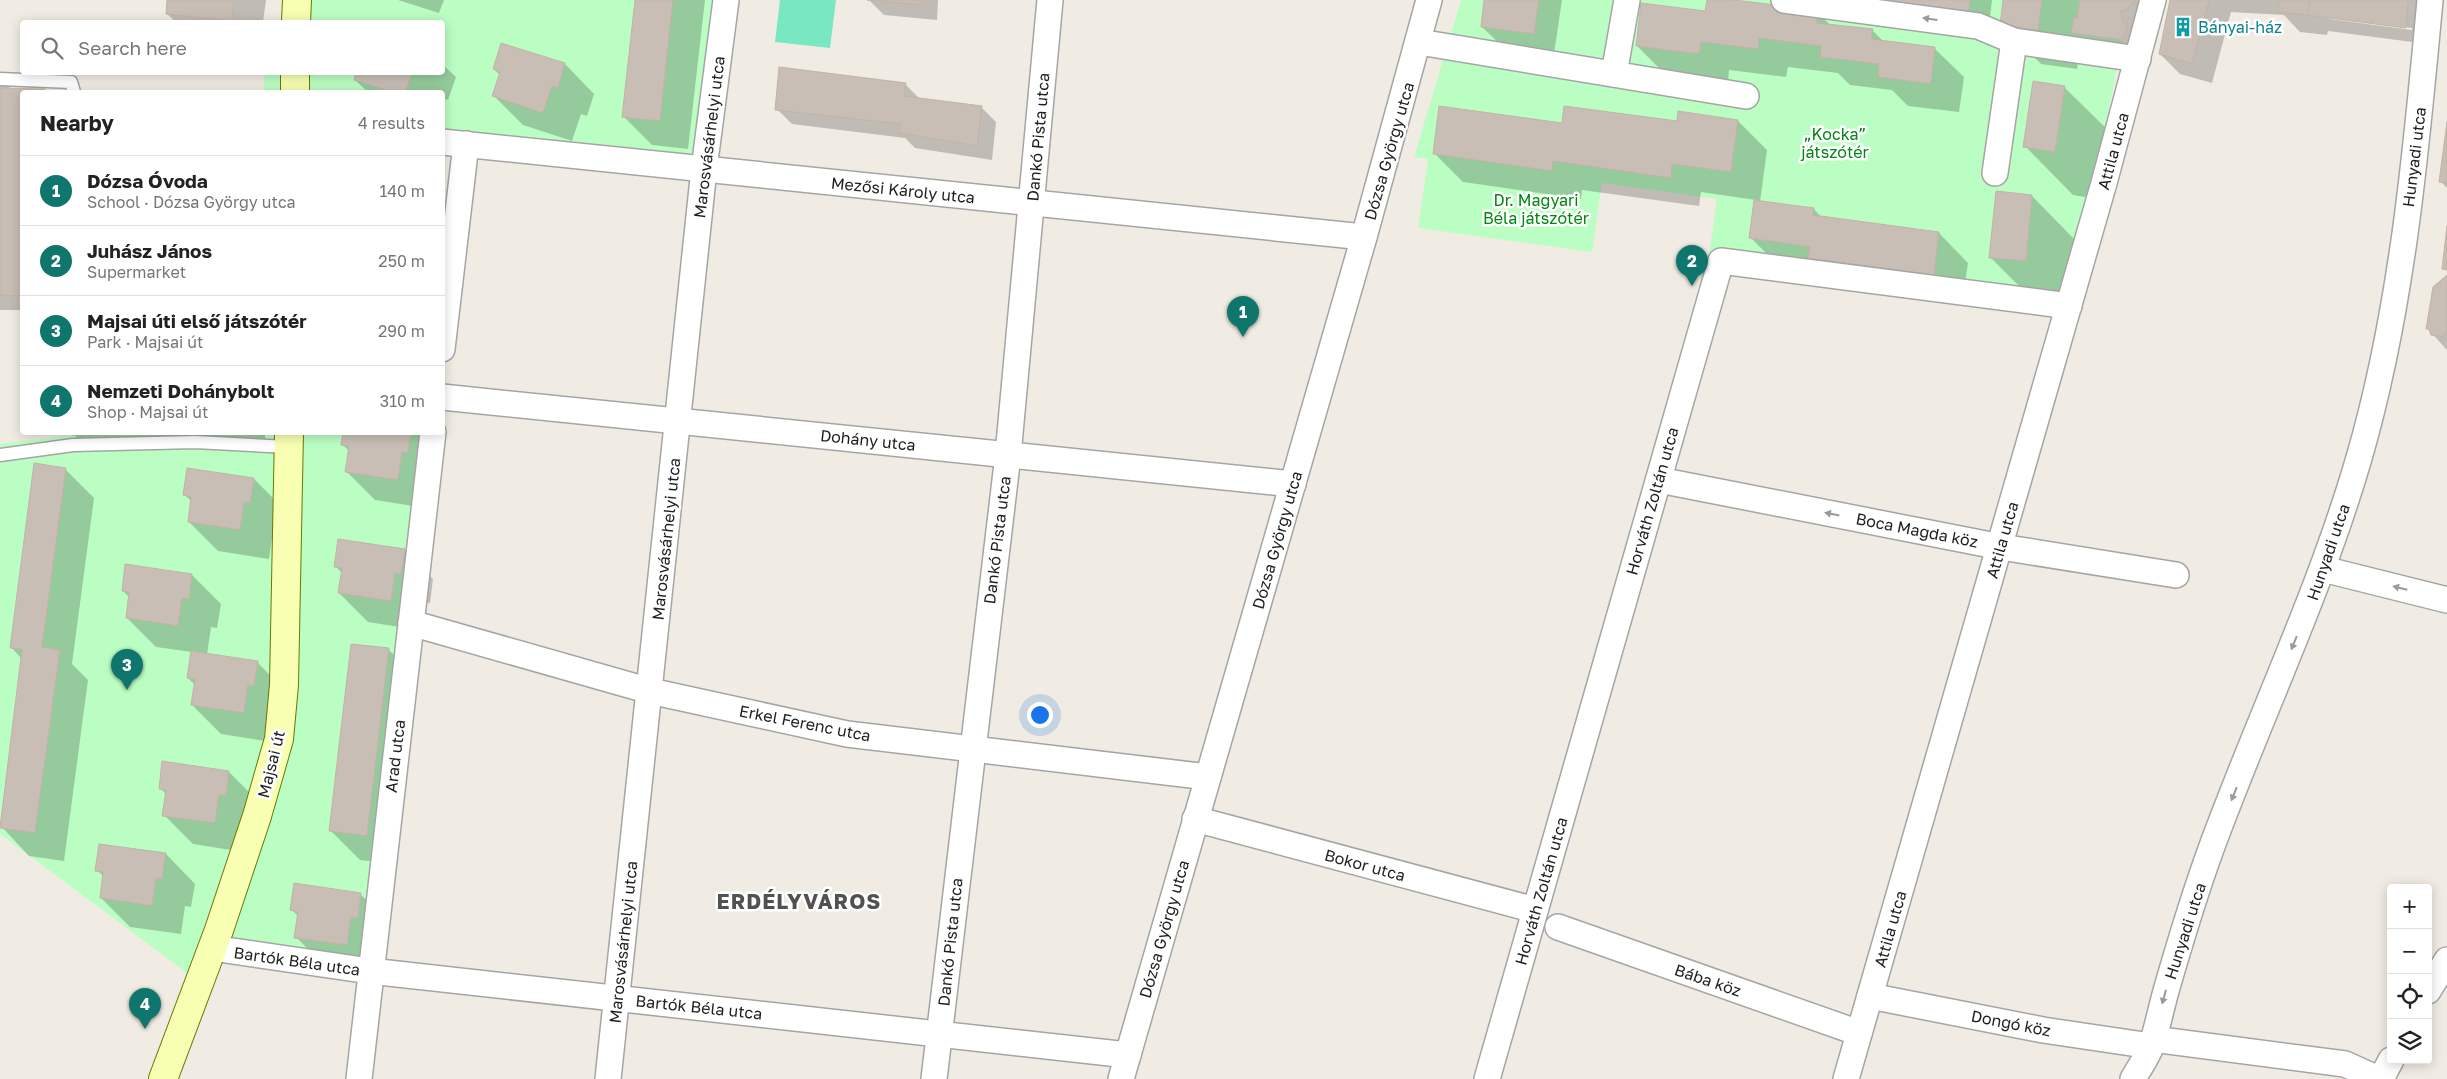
<!DOCTYPE html>
<meta charset="utf-8">
<style>
:root{--surface:#fff;--page:#f2f2f2;--text:#222;--muted:#767676;--line:#e0e0e0;--accent:#0f766e}
body{margin:0;font-family:"Golos Text",sans-serif;background:var(--page);color:var(--text)}
.controls{position:absolute;right:15px;bottom:15px;display:grid;overflow:hidden;border-radius:5px;box-shadow:0 2px 12px #0003}
.controls button{width:45px;height:45px;display:grid;place-items:center;padding:0;border:0;border-bottom:1px solid var(--line);background:var(--surface);color:var(--text);font:25px sans-serif}
.you{position:absolute;left:1039px;top:714px;width:18px;height:18px;margin:-12px;border:4px solid #fff;border-radius:50%;background:#1a73e8;box-shadow:0 0 0 8px #1a73e833}
.badge{display:grid;place-items:center;width:32px;height:32px;border-radius:50%;background:var(--accent);color:#fff;font-size:16px;font-weight:700}
.pin{position:absolute;translate:-50% -41px;filter:drop-shadow(0 1px 2px #0008)}
.pin::after{content:'';position:absolute;top:26px;width:18px;height:15px;background:inherit;clip-path:polygon(0 0,100% 0,50% 100%)}
.list{margin:0;padding:0;list-style:none}
h2{display:flex;justify-content:space-between;align-items:center;height:65px;margin:0;padding:0 20px;font-size:21px}
h2 small{font-size:16px;font-weight:400;color:var(--muted)}
.list li{display:grid;grid-template-columns:32px 1fr auto;gap:15px;align-items:center;box-sizing:border-box;height:70px;padding:0 20px;border-top:1px solid var(--line)}
.list b{display:block;font-size:19px;white-space:nowrap}
.list p{margin:0;font-size:16px;white-space:nowrap;color:var(--muted)}
.list em{font-size:16px;font-style:normal;color:var(--muted)}
.icon{flex:none;width:28px;height:28px;fill:none;stroke:currentColor;stroke-width:2;stroke-linecap:round;stroke-linejoin:round}
.map{position:relative;flex:none;width:2447px;height:1079px;overflow:hidden}
.search{position:absolute;background:var(--surface);box-shadow:0 2px 12px #0003;left:20px;top:20px;width:425px;height:55px;display:flex;align-items:center;gap:12px;box-sizing:border-box;padding:0 18px;border-radius:5px;color:var(--muted);font-size:19px}
.panel{position:absolute;background:var(--surface);box-shadow:0 2px 12px #0003;left:20px;top:90px;width:425px;height:345px;border-radius:5px}
.map>svg:first-child{display:block}
</style>
<div class="map">
<svg width="2447" height="1079" viewBox="0 0 2447 1079">
<rect width="100%" height="100%" fill="#f0ece3"/>
<g fill="#bbfec3">
<polygon points="298,0 726,0 704,169 443,141 442,92 296,92 296,73 442,72 442,22 297,22"/>
<polygon points="1461,0 2080,0 2077,18 2074,18 2071,33 2123,40 2068,307 1707,268 1717,199 1602,183 1592,252 1418,228 1428,159 1414,157"/>
<polygon points="264,73 295,73 294,92 264,92"/>
<polygon points="72,432 288,433 283,685 198,981 0,834 0,444 72,435"/>
<polygon points="290,433 433,433 369,970 213,947 280,740"/>
</g>
<polygon fill="#79e7c1" points="780,0 836,0 830,48 775,42"/>
<g fill="#0003" fill-rule="evenodd">
<polygon points="168,0 266,0 263,22 176,22 167,14"/>
<polygon points="398,0 444,0 439,13"/>
<polygon points="636,0 705,0 688,149 652,145 623,116"/>
<polygon points="869,0 938,0 937,20 884,15"/>
<polygon points="1485,0 1562,0 1554,54 1503,47 1482,27"/>
<polygon points="1708,0 1798,9 1789,0 1992,0 1988,34 1820,14 1831,26 1872,30 1884,42 1934,48 1964,77 1959,112 1908,106 1892,90 1850,85 1838,73 1788,67 1786,77 1729,70 1728,83 1666,75 1637,46 1706,12"/>
<polygon points="2005,0 2157,0 2138,55 2081,42 2077,69 2041,64 2001,24"/>
<path d="M2171 0H2424L2420 43 2328 31 2327 35 2300 32 2284 15 2231 12 2212 83 2180 74 2160 54ZM2330 17 2412 28V30L2330 19Z"/>
<polygon points="502,44 565,64 594,94 587,116 581,114 572,141 523,125 494,96 500,75 494,69"/>
<polygon points="442,64 456,77 448,100 442,98 442,92 368,92 355,80 358,72 442,72"/>
<polygon points="0,77 11,89 45,90 47,92 22,92 22,310 0,310"/>
<polygon points="906,85 920,99 981,107 996,122 992,160 915,148 905,138 792,124 777,109"/>
<polygon points="2064,87 2113,135 2104,200 2073,195 2025,146"/>
<polygon points="1738,121 1767,150 1760,202 1814,209 1822,218 1939,233 1968,263 1962,303 1780,267 1751,238 1756,200 1701,192 1699,206 1582,190 1581,199 1463,182 1434,153 1563,125"/>
<polygon points="2447,132 2447,188 2441,182"/>
<polygon points="2032,196 2080,245 2074,309 2039,306 1990,257"/>
<polygon points="2447,276 2447,350 2427,328"/>
<polygon points="73,432 265,432 265,445 78,440"/>
<polygon points="344,432 415,432 440,457 426,508 375,500 346,471 349,451 342,444"/>
<polygon points="65,469 94,498 72,664 88,680 64,861 29,856 0,825 22,659 11,647"/>
<polygon points="254,479 283,508 279,532 273,531 269,559 218,551 189,522 192,502 185,495"/>
<polygon points="404,550 433,579 430,603 423,602 419,630 368,622 339,593 342,573 335,566"/>
<polygon points="192,575 221,604 217,628 211,627 207,655 257,662 286,691 272,742 221,734 192,705 195,685 188,678 192,652 156,647 127,618 130,598 123,591"/>
<polygon points="388,649 417,678 396,864 360,860 331,831"/>
<polygon points="229,772 258,801 244,852 193,844 164,815 167,795 160,788"/>
<polygon points="166,854 195,884 191,907 185,906 181,934 130,927 101,898 104,877 97,870"/>
<polygon points="360,894 390,923 386,946 376,974 325,966 296,937 299,917 292,910"/>
</g>
<g fill="#c8beb6" stroke="#c3b3a4">
<polygon points="167,0 234,0 232,21 166,14"/>
<polygon points="635,0 673,0 660,121 622,117"/>
<polygon points="867,0 922,0 922,5"/>
<polygon points="1484,0 1539,0 1534,34 1481,27"/>
<polygon points="1707,0 1734,0 1818,10 1817,23 1873,29 1871,39 1935,47 1931,84 1878,77 1879,64 1820,57 1821,46 1759,38 1758,49 1701,42 1699,54 1636,46 1641,3 1705,11"/>
<polygon points="1845,0 1970,0 1968,15"/>
<polygon points="2003,0 2042,0 2038,30 2000,25"/>
<polygon points="2080,0 2136,0 2127,9 2120,11 2124,24 2127,25 2123,40 2071,33 2074,18 2077,18"/>
<polygon points="2170,0 2209,0 2192,64 2159,54"/>
<polygon points="2279,0 2310,0 2307,15 2279,12"/>
<polygon points="2310,0 2408,0 2406,28 2307,15"/>
<polygon points="501,43 565,63 558,88 552,86 543,113 492,96 500,72 493,69"/>
<polygon points="779,67 906,83 904,96 982,106 977,146 899,133 900,124 775,110"/>
<polygon points="356,72 412,72 406,92 392,92 354,80"/>
<polygon points="2033,81 2065,86 2055,152 2023,147"/>
<polygon points="0,88 45,89 45,92 22,92 22,296 0,295"/>
<polygon points="1439,106 1562,123 1564,106 1677,121 1678,111 1738,120 1731,172 1672,164 1671,178 1553,161 1552,171 1433,154"/>
<polygon points="2447,122 2447,183 2439,182"/>
<polygon points="1996,191 2032,195 2026,261 1989,258"/>
<polygon points="1754,200 1814,208 1813,215 1939,232 1934,275 1808,258 1810,247 1749,238"/>
<polygon points="2447,226 2447,270 2442,269"/>
<polygon points="2447,275 2447,332 2443,337 2431,335 2429,329 2426,329 2433,287"/>
<polygon points="72,432 197,432 197,433 72,435"/>
<polygon points="197,432 255,432 255,436"/>
<polygon points="343,432 411,432 408,453 402,452 398,480 345,472 349,446 341,445"/>
<polygon points="34,463 66,468 42,647 60,650 35,833 0,828 22,649 10,648"/>
<polygon points="187,468 254,478 250,503 244,502 240,530 188,522 191,497 183,495"/>
<polygon points="338,539 405,549 401,574 395,573 391,601 338,593 342,568 334,567"/>
<polygon points="125,564 192,574 189,599 182,598 178,626 126,618 129,592 122,591"/>
<polygon points="351,644 389,648 367,836 329,831"/>
<polygon points="191,651 258,661 254,686 248,685 244,713 191,705 195,679 187,678"/>
<polygon points="162,761 229,771 226,796 219,795 215,823 162,816 166,790 159,789"/>
<polygon points="99,844 166,853 162,879 156,878 152,906 100,898 103,872 95,871"/>
<polygon points="294,883 361,893 358,918 351,917 347,945 294,938 298,912 290,910"/>
</g>
<g fill="none" stroke-linecap="round" stroke-linejoin="round">
<defs>
<g id="service">
<polyline points="0,79 71,82 74,92"/>
<polyline points="0,455 73,445 195,442 288,447"/>
</g>
<g id="minor">
<polyline points="1784,0 1978,26 2014,41 2138,59"/>
<polyline points="1419,42 1746,96"/>
<polyline points="1614,74 1627,0"/>
<polyline points="442,142 1364,237"/>
<polyline points="1995,173 2014,41"/>
<polyline points="442,349 466,144"/>
<polyline points="442,397 1293,484"/>
<polyline points="1659,480 2001,547 2176,575"/>
<polyline points="2323,569 2447,600"/>
<polyline points="411,623 650,691 847,734 1208,777"/>
<polyline points="1195,819 1535,910"/>
<polyline points="1558,927 1859,1033"/>
<polyline points="212,948 370,971 1128,1055"/>
<polyline points="2428,991 2447,960"/>
<polyline points="1870,996 2043,1030 2151,1046"/>
<polyline points="2153,1039 2345,1064 2378,1079"/>
<polyline points="359,1079 433,432"/>
<polyline points="608,1079 704,169 726,0"/>
<polyline points="934,1079 1008,455 1050,0"/>
<polyline points="1121,1079 1364,237 1429,0"/>
<polyline points="1487,1079 1721,261 2069,306"/>
<polyline points="1846,1079 2104,183 2153,0"/>
<path d="M2133 1079C2139 1068 2148 1056 2152 1044 2158 1025 2162 1004 2168 984 2181 939 2195 893 2211 849 2259 718 2320 592 2359 458 2402 310 2416 153 2430 0"/>
<polyline points="2381,1079 2391,1060"/>
</g>
<g id="secondary">
<polyline points="296,22 297,0"/>
<polyline points="295,92 295,72"/>
<polyline points="163,1079 219,930 257,816 279,739 284,685 289,432"/>
</g>
</defs>
<use href="#service" stroke="#a5a5a5" stroke-width="15"/>
<use href="#minor" stroke="#a5a5a5" stroke-width="28"/>
<use href="#secondary" stroke="#687a00" stroke-width="30"/>
<use href="#service" stroke="#fff" stroke-width="12"/>
<use href="#minor" stroke="#fff" stroke-width="25"/>
<use href="#secondary" stroke="#f8ffb2" stroke-width="28"/>
</g>
<defs><path id="oneway-solid" d="M-6-.8H1V-3.2L6.5 0L1 3.2V.8H-6Z" transform="scale(1.25)"/></defs>
<g fill="#9a9a9a">
<use href="#oneway-solid" transform="translate(1930 19) rotate(-172)"/>
<use href="#oneway-solid" transform="translate(1832 514) rotate(-169)"/>
<use href="#oneway-solid" transform="translate(2400 588) rotate(-166)"/>
<use href="#oneway-solid" transform="translate(2294 643) rotate(112)"/>
<use href="#oneway-solid" transform="translate(2234 794) rotate(112)"/>
<use href="#oneway-solid" transform="translate(2164 997) rotate(105)"/>
</g>
<defs>
<symbol id="building-bare" viewBox="-9 -9 18 18"><path d="M-4-6H4V6H1V3H-1V6H-4ZM-2.5-4.3h1.7v1.8h-1.7ZM.8-4.3h1.7v1.8H.8ZM-2.5-1h1.7V.8h-1.7ZM.8-1h1.7V.8H.8Z" fill="#0f9aa8" stroke="#fff" stroke-width="2.5" paint-order="stroke"/></symbol>
</defs>
<g fill-rule="evenodd">
<use href="#building-bare" x="2169" y="13" width="28" height="28"/>
</g>
<g text-anchor="middle" dominant-baseline="central" stroke-width="5" stroke-linejoin="round" paint-order="stroke">
<g font-size="16" fill="#0d838f" stroke="#fff" text-anchor="start">
<text x="2198" y="27">Bányai-ház</text>
</g>
<g font-size="16" fill="#018712" stroke="#fff">
<text x="1835" y="134">„Kocka”<tspan x="1835" dy="18">játszótér</tspan></text>
<text x="1536" y="200">Dr. Magyari<tspan x="1536" dy="18">Béla játszótér</tspan></text>
</g>
<g font-size="16" fill="#1e1e1e" stroke="#fff">
<text transform="translate(709 137) rotate(-83)">Marosvásárhelyi utca</text>
<text transform="translate(1038 137) rotate(-85)">Dankó Pista utca</text>
<text transform="translate(1389 151) rotate(-74)">Dózsa György utca</text>
<text transform="translate(2113 151) rotate(-75)">Attila utca</text>
<text transform="translate(2414 157) rotate(-83)">Hunyadi utca</text>
<text transform="translate(903 190) rotate(6)">Mezősi Károly utca</text>
<text transform="translate(868 440) rotate(6)">Dohány utca</text>
<text transform="translate(1652 501) rotate(-74)">Horváth Zoltán utca</text>
<text transform="translate(1917 530) rotate(11)">Boca Magda köz</text>
<text transform="translate(666 539) rotate(-84)">Marosvásárhelyi utca</text>
<text transform="translate(997 540) rotate(-83)">Dankó Pista utca</text>
<text transform="translate(1277 540) rotate(-74)">Dózsa György utca</text>
<text transform="translate(2002 540) rotate(-74)">Attila utca</text>
<text transform="translate(2328 552) rotate(-71)">Hunyadi utca</text>
<text transform="translate(805 723) rotate(11)">Erkel Ferenc utca</text>
<text transform="translate(395 756) rotate(-83)">Arad utca</text>
<text transform="translate(271 764) rotate(-76)">Majsai út</text>
<text transform="translate(1365 865) rotate(15)">Bokor utca</text>
<text transform="translate(1541 891) rotate(-74)">Horváth Zoltán utca</text>
<text transform="translate(1164 929) rotate(-74)">Dózsa György utca</text>
<text transform="translate(1890 929) rotate(-74)">Attila utca</text>
<text transform="translate(2185 931) rotate(-72)">Hunyadi utca</text>
<text transform="translate(623 942) rotate(-84)">Marosvásárhelyi utca</text>
<text transform="translate(950 942) rotate(-84)">Dankó Pista utca</text>
<text transform="translate(297 961) rotate(8)">Bartók Béla utca</text>
<text transform="translate(1708 980) rotate(19)">Bába köz</text>
<text transform="translate(699 1007) rotate(6)">Bartók Béla utca</text>
<text transform="translate(2011 1023) rotate(11)">Dongó köz</text>
</g>
<g font-size="21" font-weight="bold" letter-spacing="1" fill="#515151" stroke="#fff">
<text x="799" y="901">ERDÉLYVÁROS</text>
</g>
</g>
</svg>
<div class="controls">
<button>+</button>
<button>−</button>
<button><svg class="icon" aria-label="locate" viewBox="0 0 24 24"><circle cx="12" cy="12" r="6"/><path d="M12 2v4M12 18v4M2 12h4M18 12h4"/></svg></button>
<button><svg class="icon" aria-label="layers" viewBox="0 0 24 24"><path d="M12 4l9 5-9 5-9-5zM3 14l9 5 9-5"/></svg></button>
</div>
<div class="you"></div>
<div class="pin badge" style="left:1243px;top:337px">1</div>
<div class="pin badge" style="left:1692px;top:286px">2</div>
<div class="pin badge" style="left:127px;top:690px">3</div>
<div class="pin badge" style="left:145px;top:1029px">4</div>
<div class="search"><svg class="icon" aria-label="search" viewBox="0 0 24 24"><circle cx="10" cy="10" r="6"/><path d="M15 15l6 6"/></svg>Search here</div>
<section class="panel">
<h2>Nearby<small>4 results</small></h2>
<ul class="list">
<li><span class="badge">1</span><div><b>Dózsa Óvoda</b><p>School · Dózsa György utca</p></div><em>140 m</em></li>
<li><span class="badge">2</span><div><b>Juhász János</b><p>Supermarket</p></div><em>250 m</em></li>
<li><span class="badge">3</span><div><b>Majsai úti első játszótér</b><p>Park · Majsai út</p></div><em>290 m</em></li>
<li><span class="badge">4</span><div><b>Nemzeti Dohánybolt</b><p>Shop · Majsai út</p></div><em>310 m</em></li>
</ul>
</section>
</div>
